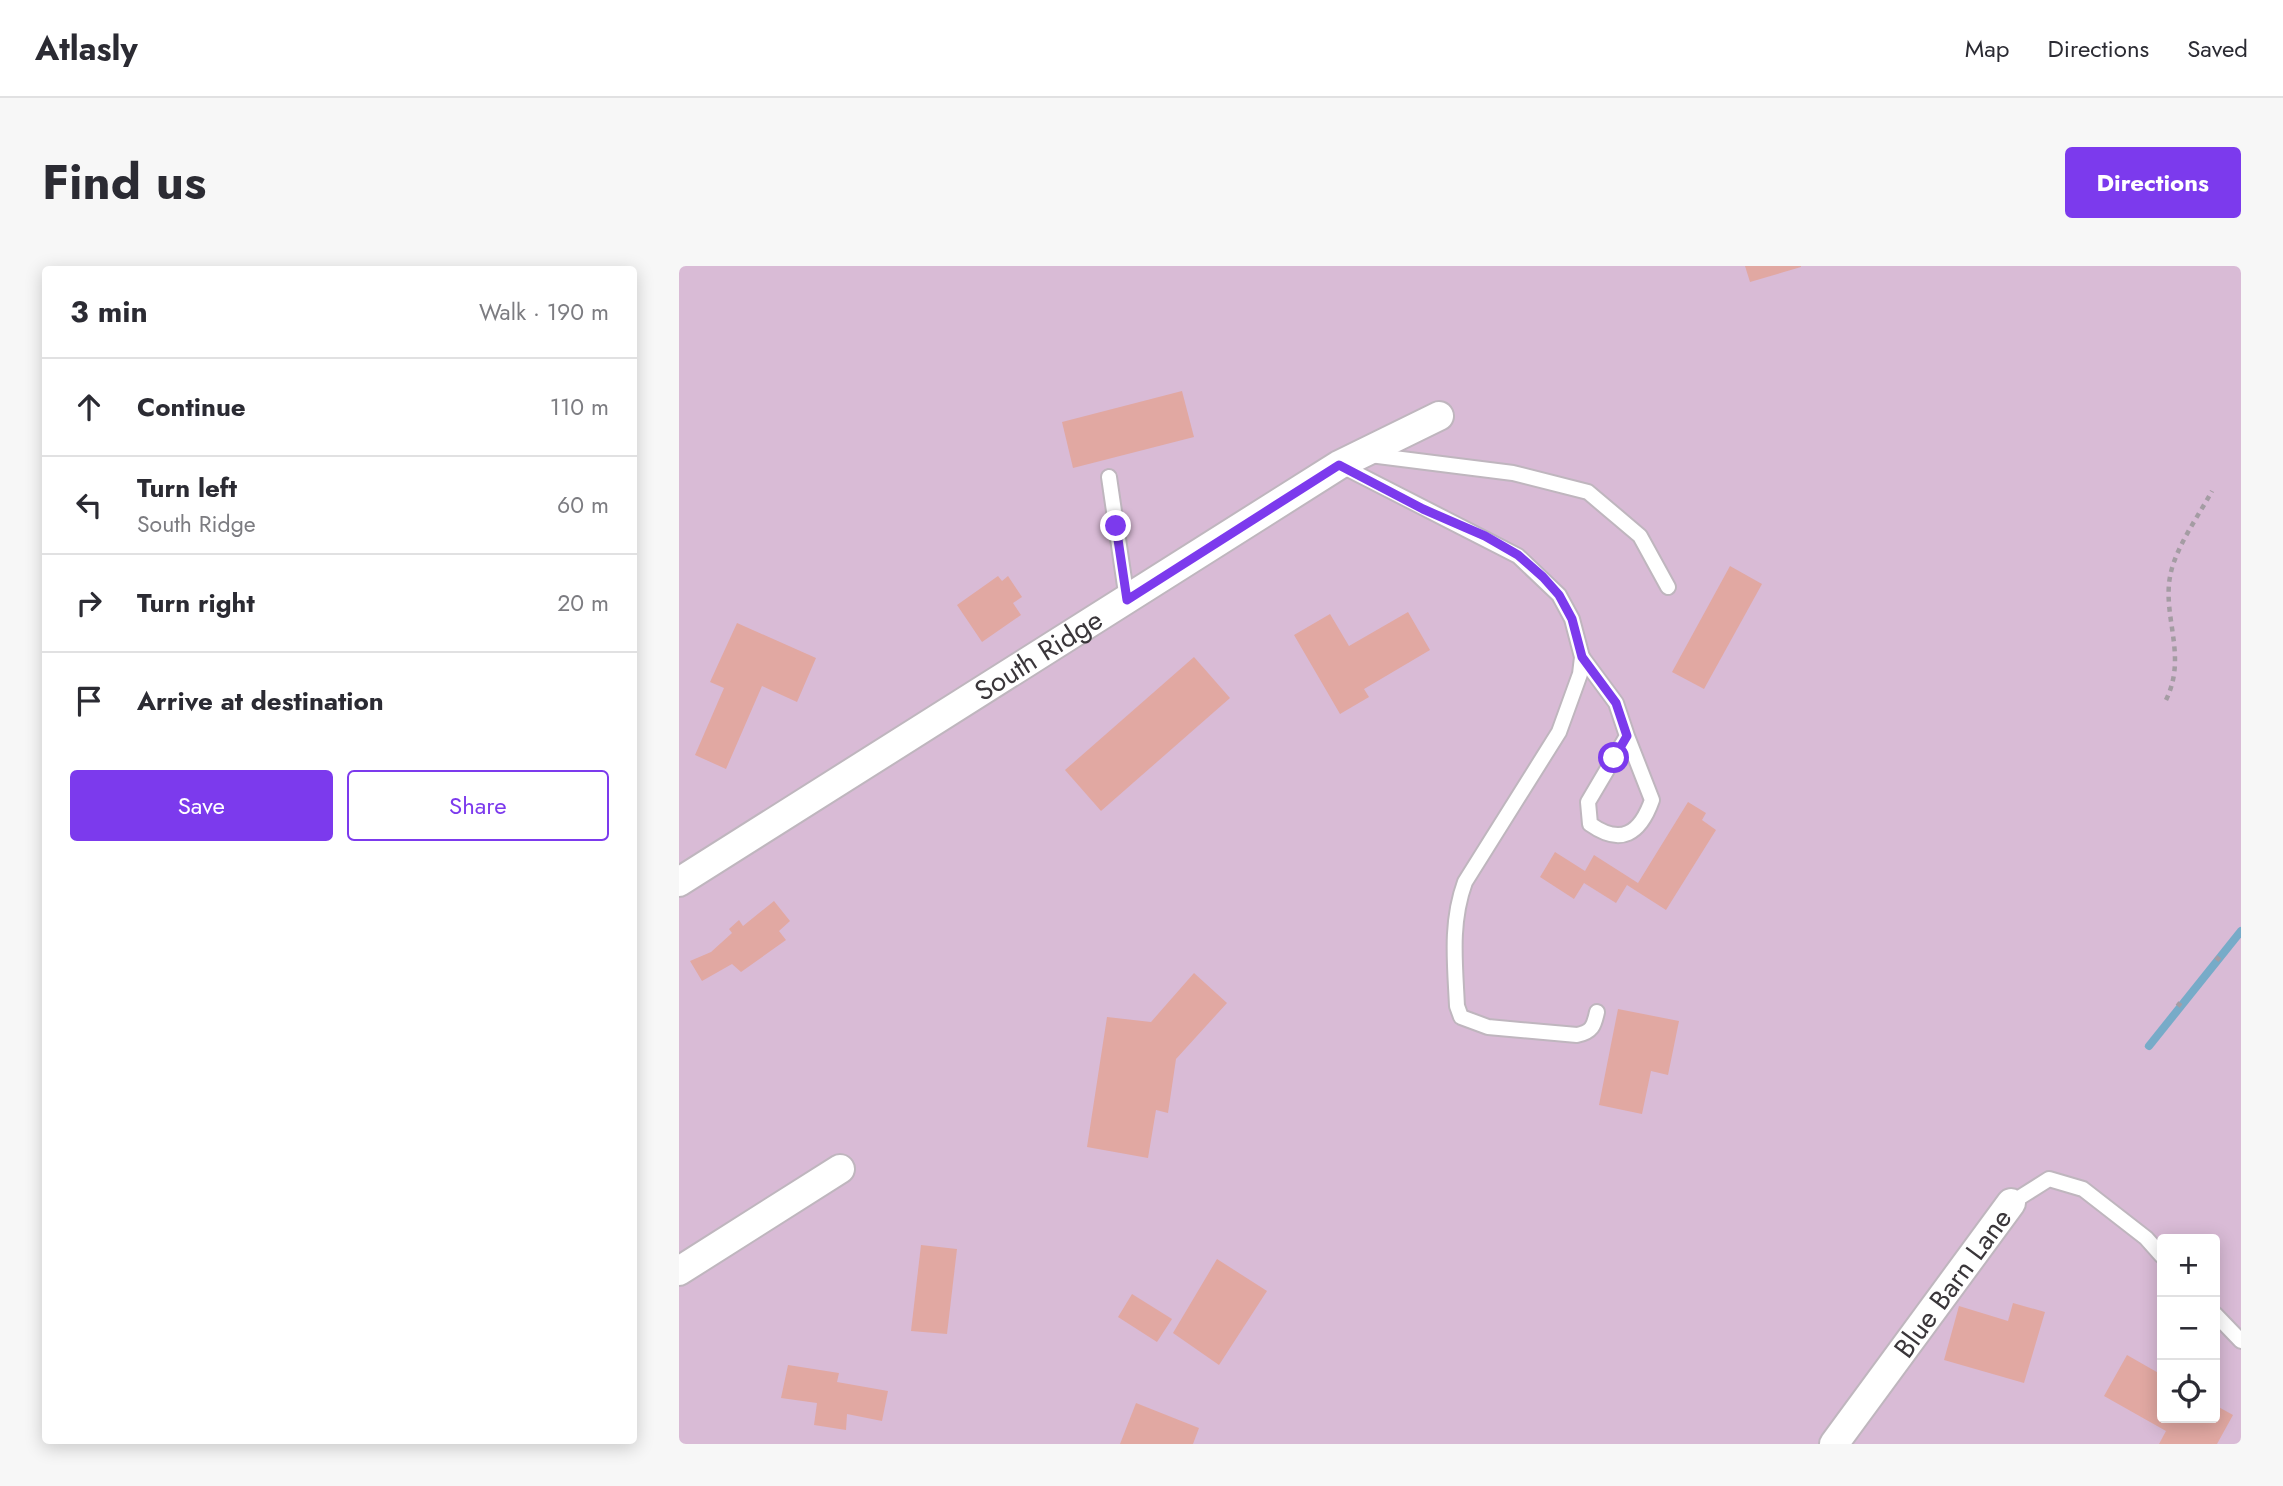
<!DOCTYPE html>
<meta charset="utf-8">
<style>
:root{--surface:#fff;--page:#f7f7f7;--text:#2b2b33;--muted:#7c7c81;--line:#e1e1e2;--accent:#7c3aed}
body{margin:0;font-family:Jost,sans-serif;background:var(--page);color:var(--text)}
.controls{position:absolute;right:21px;bottom:21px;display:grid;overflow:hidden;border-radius:7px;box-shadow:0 4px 18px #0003}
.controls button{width:63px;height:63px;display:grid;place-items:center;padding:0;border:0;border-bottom:2px solid var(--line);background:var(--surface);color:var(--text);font:35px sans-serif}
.stop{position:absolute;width:21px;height:21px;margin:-16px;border:5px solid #7c3aed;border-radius:50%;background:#fff}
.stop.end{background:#7c3aed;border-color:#fff;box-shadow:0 2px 7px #0008}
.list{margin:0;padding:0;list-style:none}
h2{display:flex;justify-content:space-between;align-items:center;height:91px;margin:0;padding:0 28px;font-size:30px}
h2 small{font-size:23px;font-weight:400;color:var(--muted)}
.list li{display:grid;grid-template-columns:46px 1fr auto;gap:21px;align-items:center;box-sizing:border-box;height:98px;padding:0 28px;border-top:2px solid var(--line)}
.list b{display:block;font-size:26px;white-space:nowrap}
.list p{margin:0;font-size:23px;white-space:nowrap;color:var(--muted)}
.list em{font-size:23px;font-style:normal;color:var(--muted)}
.actions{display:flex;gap:14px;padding:21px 28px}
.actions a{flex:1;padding:16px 0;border:2px solid var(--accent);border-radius:7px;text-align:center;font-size:24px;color:var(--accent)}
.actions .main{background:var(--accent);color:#fff}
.icon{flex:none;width:38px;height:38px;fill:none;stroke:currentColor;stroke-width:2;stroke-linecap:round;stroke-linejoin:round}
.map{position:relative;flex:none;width:1562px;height:1178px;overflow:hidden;border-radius:7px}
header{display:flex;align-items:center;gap:42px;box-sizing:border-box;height:98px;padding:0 35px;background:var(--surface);border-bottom:2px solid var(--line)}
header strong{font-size:33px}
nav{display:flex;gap:38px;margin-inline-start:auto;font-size:24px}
.intro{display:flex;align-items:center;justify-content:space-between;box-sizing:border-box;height:168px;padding:0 42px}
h1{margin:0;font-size:49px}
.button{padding:18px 32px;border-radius:7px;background:var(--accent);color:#fff;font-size:24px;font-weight:700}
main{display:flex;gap:42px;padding:0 42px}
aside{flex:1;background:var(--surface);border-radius:7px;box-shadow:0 4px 18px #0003}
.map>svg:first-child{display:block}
</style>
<header>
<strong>Atlasly</strong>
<nav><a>Map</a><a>Directions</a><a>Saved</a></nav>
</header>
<div class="intro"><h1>Find us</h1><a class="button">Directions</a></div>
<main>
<aside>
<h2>3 min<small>Walk · 190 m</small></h2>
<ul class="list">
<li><svg class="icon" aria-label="ahead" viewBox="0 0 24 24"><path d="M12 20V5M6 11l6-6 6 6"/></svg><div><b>Continue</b></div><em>110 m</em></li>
<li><svg class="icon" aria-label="left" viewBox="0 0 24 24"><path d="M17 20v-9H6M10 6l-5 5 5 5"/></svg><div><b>Turn left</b><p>South Ridge</p></div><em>60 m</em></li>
<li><svg class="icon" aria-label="right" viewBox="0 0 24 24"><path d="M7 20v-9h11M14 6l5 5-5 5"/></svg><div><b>Turn right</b></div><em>20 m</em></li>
<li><svg class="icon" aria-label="arrive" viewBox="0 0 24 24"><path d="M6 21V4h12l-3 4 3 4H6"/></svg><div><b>Arrive at destination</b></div></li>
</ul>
<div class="actions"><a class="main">Save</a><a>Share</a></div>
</aside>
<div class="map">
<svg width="1562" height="1178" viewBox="0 0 1562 1178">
<rect width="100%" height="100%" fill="#fcf2fb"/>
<path fill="#d9bbd6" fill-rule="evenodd" d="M0 0H1562V1178H0ZM1483 973H1536V1152H1483Z"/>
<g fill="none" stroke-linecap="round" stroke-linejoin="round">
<polyline stroke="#77abc8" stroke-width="8" points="1470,780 1562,665"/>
</g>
<g fill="#e1a8a2">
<polygon points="1066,0 1122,0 1122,1 1071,16"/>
<polygon points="503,125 515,171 394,202 383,156"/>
<polygon points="1051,300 1083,318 1025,423 993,406"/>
<polygon points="319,310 323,315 329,310 343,331 334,337 342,349 303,376 278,339"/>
<polygon points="729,346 751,384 685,423 690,431 661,448 615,369 651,348 670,380"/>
<polygon points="58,357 137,392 118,436 83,420 47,503 16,489 45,422 31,416"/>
<polygon points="515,391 551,432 422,545 386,504"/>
<polygon points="1009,536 1027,547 1023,554 1037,564 987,644 948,619 937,637 905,617 895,633 861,611 876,586 906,605 915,589 959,617"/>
<polygon points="95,635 111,655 100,665 107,674 62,706 53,698 23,715 11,695 32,686 53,667 50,663 60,654 64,660"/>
<polygon points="515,707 548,737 497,793 489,847 477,844 469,892 408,881 428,751 472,756"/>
<polygon points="939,743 1000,755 989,809 972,805 963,848 920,839"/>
<polygon points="242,979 278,983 268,1068 232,1065"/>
<polygon points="538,993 588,1025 540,1099 494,1067"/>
<polygon points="453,1028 493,1053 478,1076 439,1051"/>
<polygon points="1334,1037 1366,1046 1345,1117 1265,1094 1280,1040 1329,1055"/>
<polygon points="1448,1089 1483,1109 1483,1152 1536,1152 1536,1139 1554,1149 1538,1178 1480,1178 1487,1165 1425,1130"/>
<polygon points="109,1099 160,1107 158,1116 209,1125 203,1155 168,1148 167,1164 135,1159 138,1137 102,1132"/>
<polygon points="457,1137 520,1162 514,1178 441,1178"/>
</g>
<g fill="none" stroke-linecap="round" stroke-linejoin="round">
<defs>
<g id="service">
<polyline points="691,189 834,207 909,226 961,270 989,321"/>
<path d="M661 199 839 290 880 329 893 353 903 391 901 408 880 466 786 616C771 657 776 697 778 740L782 751 809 761 898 769C913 766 915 760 918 746"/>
<polyline points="430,211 448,334"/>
<path d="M903 391 937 437 948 470 909 536 911 558C942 580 961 568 973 534L948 470"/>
<polyline points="1332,937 1370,913 1404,923 1467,972 1483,990"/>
<polyline points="1536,1048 1562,1075"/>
</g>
<g id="minor">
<path id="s1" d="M0 616 660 199 760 150"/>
<polyline points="0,1005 161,903"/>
<path id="s2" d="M1155 1178 1332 937"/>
</g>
</defs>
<use href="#service" stroke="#bfb6be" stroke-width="18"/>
<use href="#minor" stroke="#bfb6be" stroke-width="32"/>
<g stroke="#a49ca3" stroke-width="4.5" stroke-dasharray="5 5" stroke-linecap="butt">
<path d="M1487 434C1510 387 1480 347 1493 302 1501 275 1520 249 1533 225"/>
<polyline points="1537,691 1543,696"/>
<polyline points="1498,737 1505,742"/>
</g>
<use href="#service" stroke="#fff" stroke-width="14"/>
<use href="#minor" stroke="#fff" stroke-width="28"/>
</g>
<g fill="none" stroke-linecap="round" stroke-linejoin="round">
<polyline stroke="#7c3aed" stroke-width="9" points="437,260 448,334 660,199 744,243 806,270 839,289 864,311 880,329 893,353 903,391 937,437 948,470 935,492"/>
</g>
<g text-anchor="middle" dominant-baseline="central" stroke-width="5" stroke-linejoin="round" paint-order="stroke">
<g font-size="28" fill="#3a363a" stroke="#fcf2fb">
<text stroke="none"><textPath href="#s1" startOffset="425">South Ridge</textPath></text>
<text stroke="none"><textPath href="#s2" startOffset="200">Blue Barn Lane</textPath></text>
</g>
</g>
</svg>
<div class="controls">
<button>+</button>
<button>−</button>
<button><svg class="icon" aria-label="locate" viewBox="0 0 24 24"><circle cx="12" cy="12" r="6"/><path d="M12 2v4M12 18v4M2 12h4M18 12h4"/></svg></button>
</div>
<div class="stop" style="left:935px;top:492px"></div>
<div class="stop end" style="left:437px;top:260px"></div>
</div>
</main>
